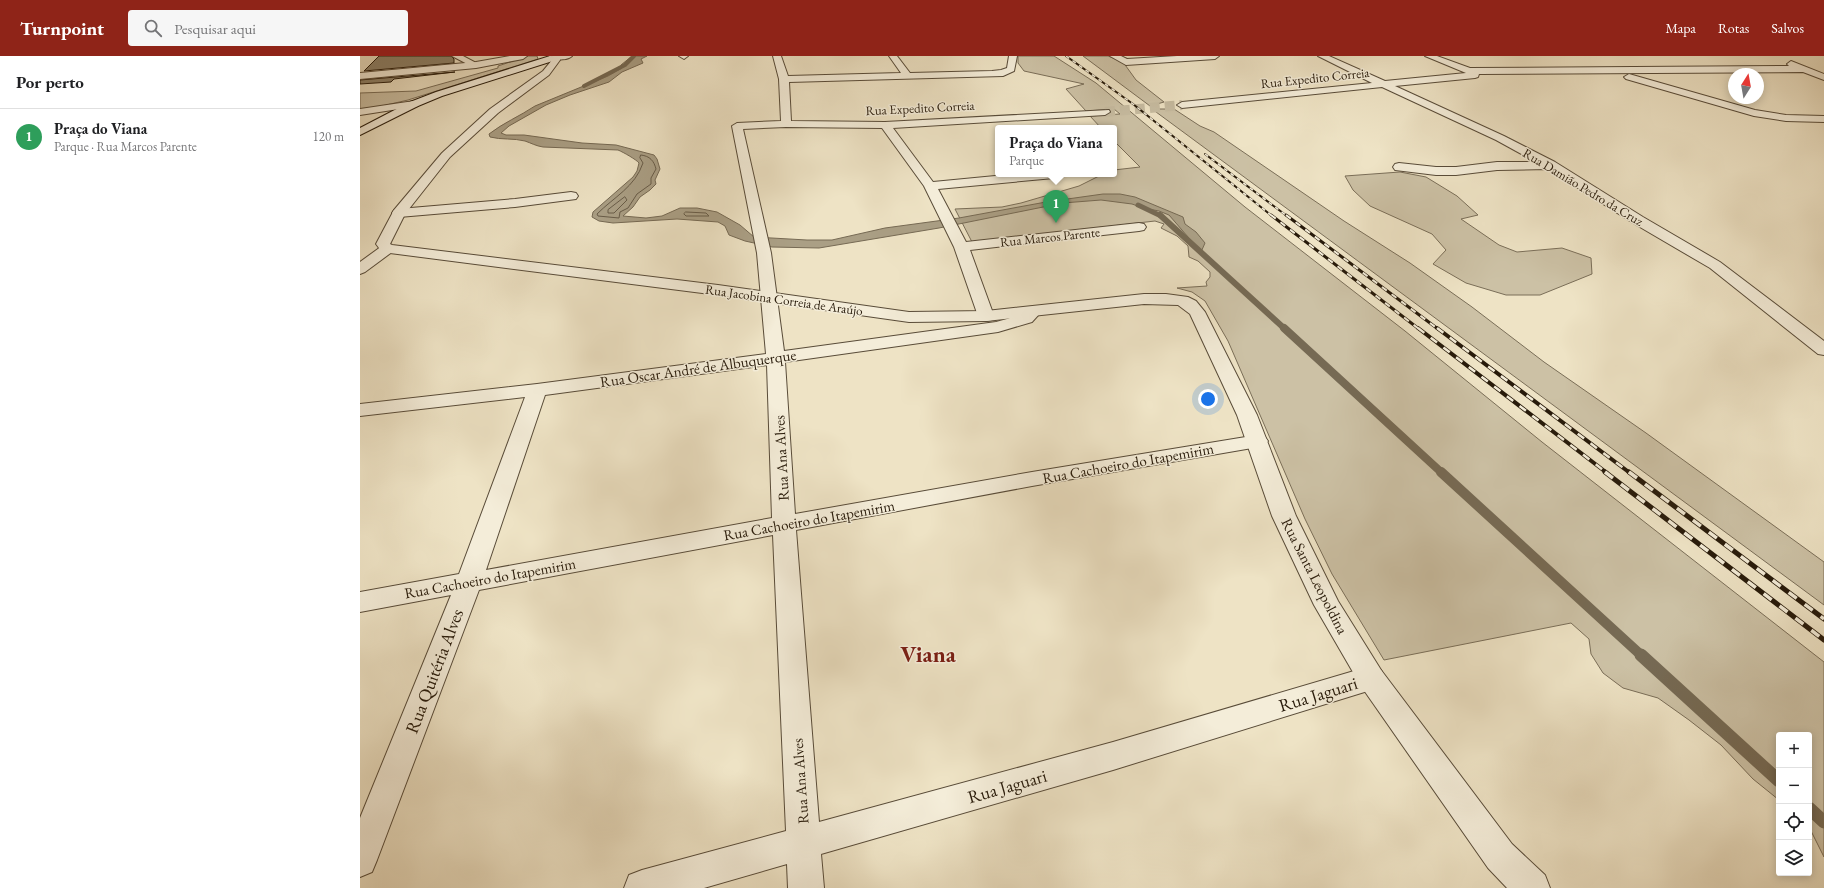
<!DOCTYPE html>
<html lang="pt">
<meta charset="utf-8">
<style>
:root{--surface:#fff;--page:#f6f6f6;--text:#202124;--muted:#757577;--line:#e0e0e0;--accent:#8f2418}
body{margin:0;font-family:"EB Garamond",serif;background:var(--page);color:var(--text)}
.controls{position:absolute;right:12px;bottom:12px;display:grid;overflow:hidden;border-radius:4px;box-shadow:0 2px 10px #0003}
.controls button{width:36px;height:36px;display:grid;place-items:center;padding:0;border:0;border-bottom:1px solid var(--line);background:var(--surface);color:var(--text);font:20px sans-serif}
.compass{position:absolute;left:1368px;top:12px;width:36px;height:36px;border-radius:50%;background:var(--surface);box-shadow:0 2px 10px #0003;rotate:11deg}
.you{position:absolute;left:848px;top:343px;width:14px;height:14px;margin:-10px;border:3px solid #fff;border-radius:50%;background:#1a73e8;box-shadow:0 0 0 6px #1a73e833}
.badge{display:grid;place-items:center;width:26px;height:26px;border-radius:50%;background:var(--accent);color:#fff;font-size:13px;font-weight:700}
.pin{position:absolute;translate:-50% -33px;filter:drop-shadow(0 1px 2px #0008)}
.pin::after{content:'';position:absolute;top:21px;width:14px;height:12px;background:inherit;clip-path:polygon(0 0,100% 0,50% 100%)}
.popup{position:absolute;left:635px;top:69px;width:122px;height:52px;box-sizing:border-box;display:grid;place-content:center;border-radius:4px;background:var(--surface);filter:drop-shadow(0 1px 3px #0005);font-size:13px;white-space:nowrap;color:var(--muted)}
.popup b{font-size:15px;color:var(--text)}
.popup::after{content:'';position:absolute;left:50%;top:100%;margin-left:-8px;border:8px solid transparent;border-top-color:var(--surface)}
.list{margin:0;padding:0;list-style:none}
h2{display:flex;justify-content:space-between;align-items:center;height:52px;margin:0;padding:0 16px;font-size:17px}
h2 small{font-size:13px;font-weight:400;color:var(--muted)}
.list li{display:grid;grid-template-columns:26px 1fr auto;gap:12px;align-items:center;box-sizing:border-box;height:56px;padding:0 16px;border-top:1px solid var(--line)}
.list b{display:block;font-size:15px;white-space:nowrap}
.list p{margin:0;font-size:13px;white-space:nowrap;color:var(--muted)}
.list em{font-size:13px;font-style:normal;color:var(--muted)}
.icon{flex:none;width:22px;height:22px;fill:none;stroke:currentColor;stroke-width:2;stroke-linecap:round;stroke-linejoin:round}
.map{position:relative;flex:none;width:1464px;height:832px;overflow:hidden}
header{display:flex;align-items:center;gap:24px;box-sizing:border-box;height:56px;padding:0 20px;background:var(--accent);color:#fff}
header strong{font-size:19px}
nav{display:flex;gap:22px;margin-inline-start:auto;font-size:14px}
.search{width:280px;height:36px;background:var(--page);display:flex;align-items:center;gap:10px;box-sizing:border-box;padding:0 14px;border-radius:4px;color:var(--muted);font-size:15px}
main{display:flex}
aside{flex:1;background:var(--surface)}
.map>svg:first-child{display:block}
</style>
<header>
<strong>Turnpoint</strong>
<div class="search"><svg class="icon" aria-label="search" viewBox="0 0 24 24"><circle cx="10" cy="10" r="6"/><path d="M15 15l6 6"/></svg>Pesquisar aqui</div>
<nav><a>Mapa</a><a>Rotas</a><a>Salvos</a></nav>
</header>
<main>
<aside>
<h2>Por perto<small></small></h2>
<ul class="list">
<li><span class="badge" style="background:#2e9e5b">1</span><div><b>Praça do Viana</b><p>Parque · Rua Marcos Parente</p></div><em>120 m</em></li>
</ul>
</aside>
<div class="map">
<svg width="1464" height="832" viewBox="0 0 1464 832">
<rect width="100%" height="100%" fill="#eee3c5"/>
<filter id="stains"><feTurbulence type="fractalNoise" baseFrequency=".005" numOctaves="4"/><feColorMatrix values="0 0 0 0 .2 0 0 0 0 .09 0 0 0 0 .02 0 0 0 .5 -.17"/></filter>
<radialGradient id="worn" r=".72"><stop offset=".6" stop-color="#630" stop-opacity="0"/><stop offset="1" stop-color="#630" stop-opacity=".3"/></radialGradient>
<g fill="#ccc1a5" stroke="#7a6e58">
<polygon points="168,0 177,0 178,3 48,44 0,55 0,37 56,35 138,12 138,10"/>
<polygon points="658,0 694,0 736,27 885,151 1045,275 1182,386 1464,606 1464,801 1449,771 1449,679 1419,679 1419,744 1393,723 1361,689 1329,664 1298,642 1263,632 1243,617 1231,598 1229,583 1211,567 1024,604 972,518 945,463 868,285 845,245 832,236 817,232 847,230 846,226 850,221 850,216 838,205 829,201 828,190 817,180 801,172 804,168 795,165 612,186 595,153 642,151 661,147 719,130 743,118 754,118 754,114 780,111 754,85 754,72 741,72 730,60 760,58 754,53 726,55 706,33 724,28 664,15 658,7"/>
<polygon points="723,0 748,0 763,6 776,24 804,46 790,50"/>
<polygon points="792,53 814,53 840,70 854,76 984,165 1050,207 1112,251 1184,306 1286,377 1464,506 1464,549"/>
<polygon points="1040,116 1066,121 1097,140 1118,159 1101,163 1139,189 1157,196 1202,192 1231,202 1232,218 1180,239 1146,239 1106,227 1073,208 1086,194 1072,178 1010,150 993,134 985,120"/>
</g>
<path fill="#aa9f85" stroke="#766a54" d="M272 0H287L281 3 283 7 262 16 249 26 210 39 186 49 149 70 141 77 146 79H164L222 87 256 89 294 99 297 103 300 113 295 124 296 128 290 134 280 141 273 151 263 160 286 162 302 160 320 152H337L357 156 380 169 394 181 447 184H472L525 172 599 162 686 146 743 138H760L775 141 823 161 825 168 836 176 845 187 841 196 809 159 799 155 783 152 772 148 741 144 703 147 579 172 459 192 412 191 385 185 369 179 365 170 358 166 317 163 253 167 239 165 232 161 233 156 273 121 277 115 279 107C277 104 263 96 258 94L183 91C176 90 171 87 165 85 154 82 141 84 130 81L129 78C143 67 160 60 175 50L248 20 262 12 261 9Z"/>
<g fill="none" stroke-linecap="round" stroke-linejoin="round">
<g stroke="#685c48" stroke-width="1">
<path d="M281 99C290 100 294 105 296 113L291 122V128L277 138 268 152 260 156 259 162 238 160 237 158C254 141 275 131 283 107L280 102Z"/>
<polygon points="265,141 267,144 254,157 248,157 248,154"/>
<polygon points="326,156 346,157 349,160 326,160 324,158"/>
</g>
<polyline stroke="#766a54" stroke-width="4" points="224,30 265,9 274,0"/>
<polyline stroke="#766a54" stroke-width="5" points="778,149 801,160"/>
<polyline stroke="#766a54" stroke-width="6" points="800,159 925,273"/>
<polyline stroke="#766a54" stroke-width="8" points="924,272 1082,417"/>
<polyline stroke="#766a54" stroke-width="10" points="1081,416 1282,600"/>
<g stroke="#766a54" stroke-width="13">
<polyline points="1281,599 1419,725"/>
<polyline points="1449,752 1464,766"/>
</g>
</g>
<g fill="#8e836b" stroke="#271a0a">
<polygon points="19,0 91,0 94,3 94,7 4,15"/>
<polygon points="95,16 34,23 31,26 0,28 0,24"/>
</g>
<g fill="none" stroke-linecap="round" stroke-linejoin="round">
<polyline stroke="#c6bba0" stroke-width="10" stroke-dasharray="10 5" stroke-linecap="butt" points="745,56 822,49"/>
<defs>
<g id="minor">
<polygon points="92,0 103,0 120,9 119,11 113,11"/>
<path d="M192 0H212C208 4 198 4 193 3Z"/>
<polygon points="319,0 328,0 324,3"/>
<path d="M413 0H421L428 20 541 17 529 0H537L550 17 632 15 641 14 647 12 649 0H657L654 15 643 20 429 26 431 65 525 66 749 54 750 56 745 59 533 72 573 126 656 118H700L698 121 694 122 578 133 606 186 779 167 784 168 786 171 784 174 779 175 610 194 634 260 632 264 626 265 620 264 618 260 594 191 564 130 522 72 426 71 383 73 411 197 424 295 636 266C643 264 651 262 658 259 667 256 669 250 679 252L681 256 672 266 638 276 425 306 435 458 672 416 898 379 905 381 908 385 905 389 898 391 672 430 436 474 459 766 753 686 1011 610 1021 614 1025 622 1021 630 1011 634 753 714 461 798 464 832H428L427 808 344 832H264L269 819 282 814 426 775 413 479 119 534 17 804 12 816 0 821V762L91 539 0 556V536L99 518 165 341 0 360V348L177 328 406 298 397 197 372 70 377 67 421 65 419 23ZM407 309 412 462 126 514 185 339Z"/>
<polygon points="750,0 761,0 767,3 817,0 859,0 855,3 766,9"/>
<polygon points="958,0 969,0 1025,25 1106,17 1065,0 1077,0 1110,12 1429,10 1427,8 1431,5 1464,18 1464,24 1443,16 1119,18 1118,21 1115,22 1035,30 1144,80 1195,106 1283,161 1360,206 1464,285 1464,299 1458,298 1350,212 1273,167 1188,113 1137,114 1096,119 1076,119 1035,114 1033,111 1035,108 1039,107 1076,111 1096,111 1137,106 1176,106 1136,84 1022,31 822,52 817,49 822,46 1012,27"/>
<polygon points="1269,18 1395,54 1426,59 1464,60 1464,66 1426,65 1394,60 1266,23 1264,21"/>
<polygon points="54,45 58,46 59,48 58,50 0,59 0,53"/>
<polygon points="211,136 216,137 218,140 216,143 155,151 39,161 34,160 32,157 34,154 39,153 155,143"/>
<polygon points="27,189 32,190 34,193 32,196 5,216 0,218 0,206 22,190"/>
</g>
<g id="tertiary">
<polygon points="150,0 167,0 163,3 116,12 0,23 0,17 116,6"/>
<polygon points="189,0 200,1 200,4 189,19 138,57 90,101 45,158 30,188 32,189 358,229 549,256 626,255 784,238 806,238 828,241 836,245 845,256 897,359 936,460 978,545 1021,614 1152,788 1185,819 1190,832 1147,832 1128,812 1001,630 954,549 912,460 877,359 830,258 818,249 784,248 626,265 549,266 358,239 22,196 16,188 34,154 82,97 130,53 183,15 192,4"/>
</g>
<polygon id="secondary" points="190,0 200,1 199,3 82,40 58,50 0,79 0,72 50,46 76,36"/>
</defs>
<use href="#minor" stroke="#594c39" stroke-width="2"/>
<use href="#tertiary" stroke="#594c39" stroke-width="2"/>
<use href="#secondary" stroke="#271a0a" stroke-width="2"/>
<use href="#minor" fill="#f4edd9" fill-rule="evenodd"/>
<use href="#tertiary" fill="#f4edd9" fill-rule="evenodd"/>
<use href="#secondary" fill="#f4edd9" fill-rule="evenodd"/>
<defs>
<g id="rail-far3">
<polyline points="706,0 773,48 912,160"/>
<polyline points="845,98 927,160"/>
</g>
<g id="rail-far2">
<polyline points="911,159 1059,273"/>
<polyline points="926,159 1078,273"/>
</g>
<g id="rail-far1">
<polyline points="1058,272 1247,417"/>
<polyline points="1077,272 1270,417"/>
</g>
<g id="rail">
<polyline points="1245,416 1464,584"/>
<polyline points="1269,416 1464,563"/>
</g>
</defs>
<use href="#rail-far3" stroke="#271a0a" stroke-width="2"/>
<use href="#rail-far2" stroke="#271a0a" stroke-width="3"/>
<use href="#rail-far1" stroke="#271a0a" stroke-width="4"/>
<use href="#rail" stroke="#271a0a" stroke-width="5"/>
<use href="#rail-far3" stroke="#f4edd9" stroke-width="1.5" stroke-dasharray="4" stroke-linecap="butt"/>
<use href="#rail-far2" stroke="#f4edd9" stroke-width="2" stroke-dasharray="6" stroke-linecap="butt"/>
<use href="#rail-far1" stroke="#f4edd9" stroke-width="2.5" stroke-dasharray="8" stroke-linecap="butt"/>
<use href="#rail" stroke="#f4edd9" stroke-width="3.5" stroke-dasharray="10" stroke-linecap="butt"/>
</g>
<g text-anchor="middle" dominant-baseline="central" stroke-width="3" stroke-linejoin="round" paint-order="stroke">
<g font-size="13" fill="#271a0a" stroke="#f4edd9">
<text transform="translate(955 22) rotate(-6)">Rua Expedito Correia</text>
<text transform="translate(560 52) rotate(-3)">Rua Expedito Correia</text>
<text transform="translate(1223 131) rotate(31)">Rua Damião Pedro da Cruz</text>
<text transform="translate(690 181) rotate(-6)">Rua Marcos Parente</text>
<text transform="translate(424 244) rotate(8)">Rua Jacobina Correia de Araújo</text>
</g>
<g font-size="15" fill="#271a0a" stroke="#f4edd9">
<text transform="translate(338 312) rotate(-8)">Rua Oscar André de Albuquerque</text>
<text transform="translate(421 402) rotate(-93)">Rua Ana Alves</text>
<text transform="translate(768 407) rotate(-10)">Rua Cachoeiro do Itapemirim</text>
<text transform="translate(449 464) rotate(-10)">Rua Cachoeiro do Itapemirim</text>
<text transform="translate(955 520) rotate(63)">Rua Santa Leopoldina</text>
<text transform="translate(130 522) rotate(-10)">Rua Cachoeiro do Itapemirim</text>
<text transform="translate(440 725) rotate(-94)">Rua Ana Alves</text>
</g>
<g font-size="18" fill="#271a0a" stroke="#f4edd9">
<text transform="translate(74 615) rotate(-69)">Rua Quitéria Alves</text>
<text transform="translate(958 638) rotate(-17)">Rua Jaguari</text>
<text transform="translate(647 730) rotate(-16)">Rua Jaguari</text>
</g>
<g font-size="23" font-weight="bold" fill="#7a1f14" stroke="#f4edd9">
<text x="568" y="598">Viana</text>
</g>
</g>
<rect width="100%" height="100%" filter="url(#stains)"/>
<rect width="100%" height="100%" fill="url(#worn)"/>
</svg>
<div class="controls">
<button>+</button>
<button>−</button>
<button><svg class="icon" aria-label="locate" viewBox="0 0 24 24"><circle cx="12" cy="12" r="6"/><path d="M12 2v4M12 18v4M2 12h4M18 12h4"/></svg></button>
<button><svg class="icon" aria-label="layers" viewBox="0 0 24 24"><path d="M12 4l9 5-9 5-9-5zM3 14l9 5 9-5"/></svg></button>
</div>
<svg class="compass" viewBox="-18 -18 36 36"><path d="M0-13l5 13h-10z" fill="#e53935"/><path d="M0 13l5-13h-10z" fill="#757577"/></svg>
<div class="you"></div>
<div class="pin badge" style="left:696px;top:167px;background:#2e9e5b">1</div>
<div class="popup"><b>Praça do Viana</b>Parque</div>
</div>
</main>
